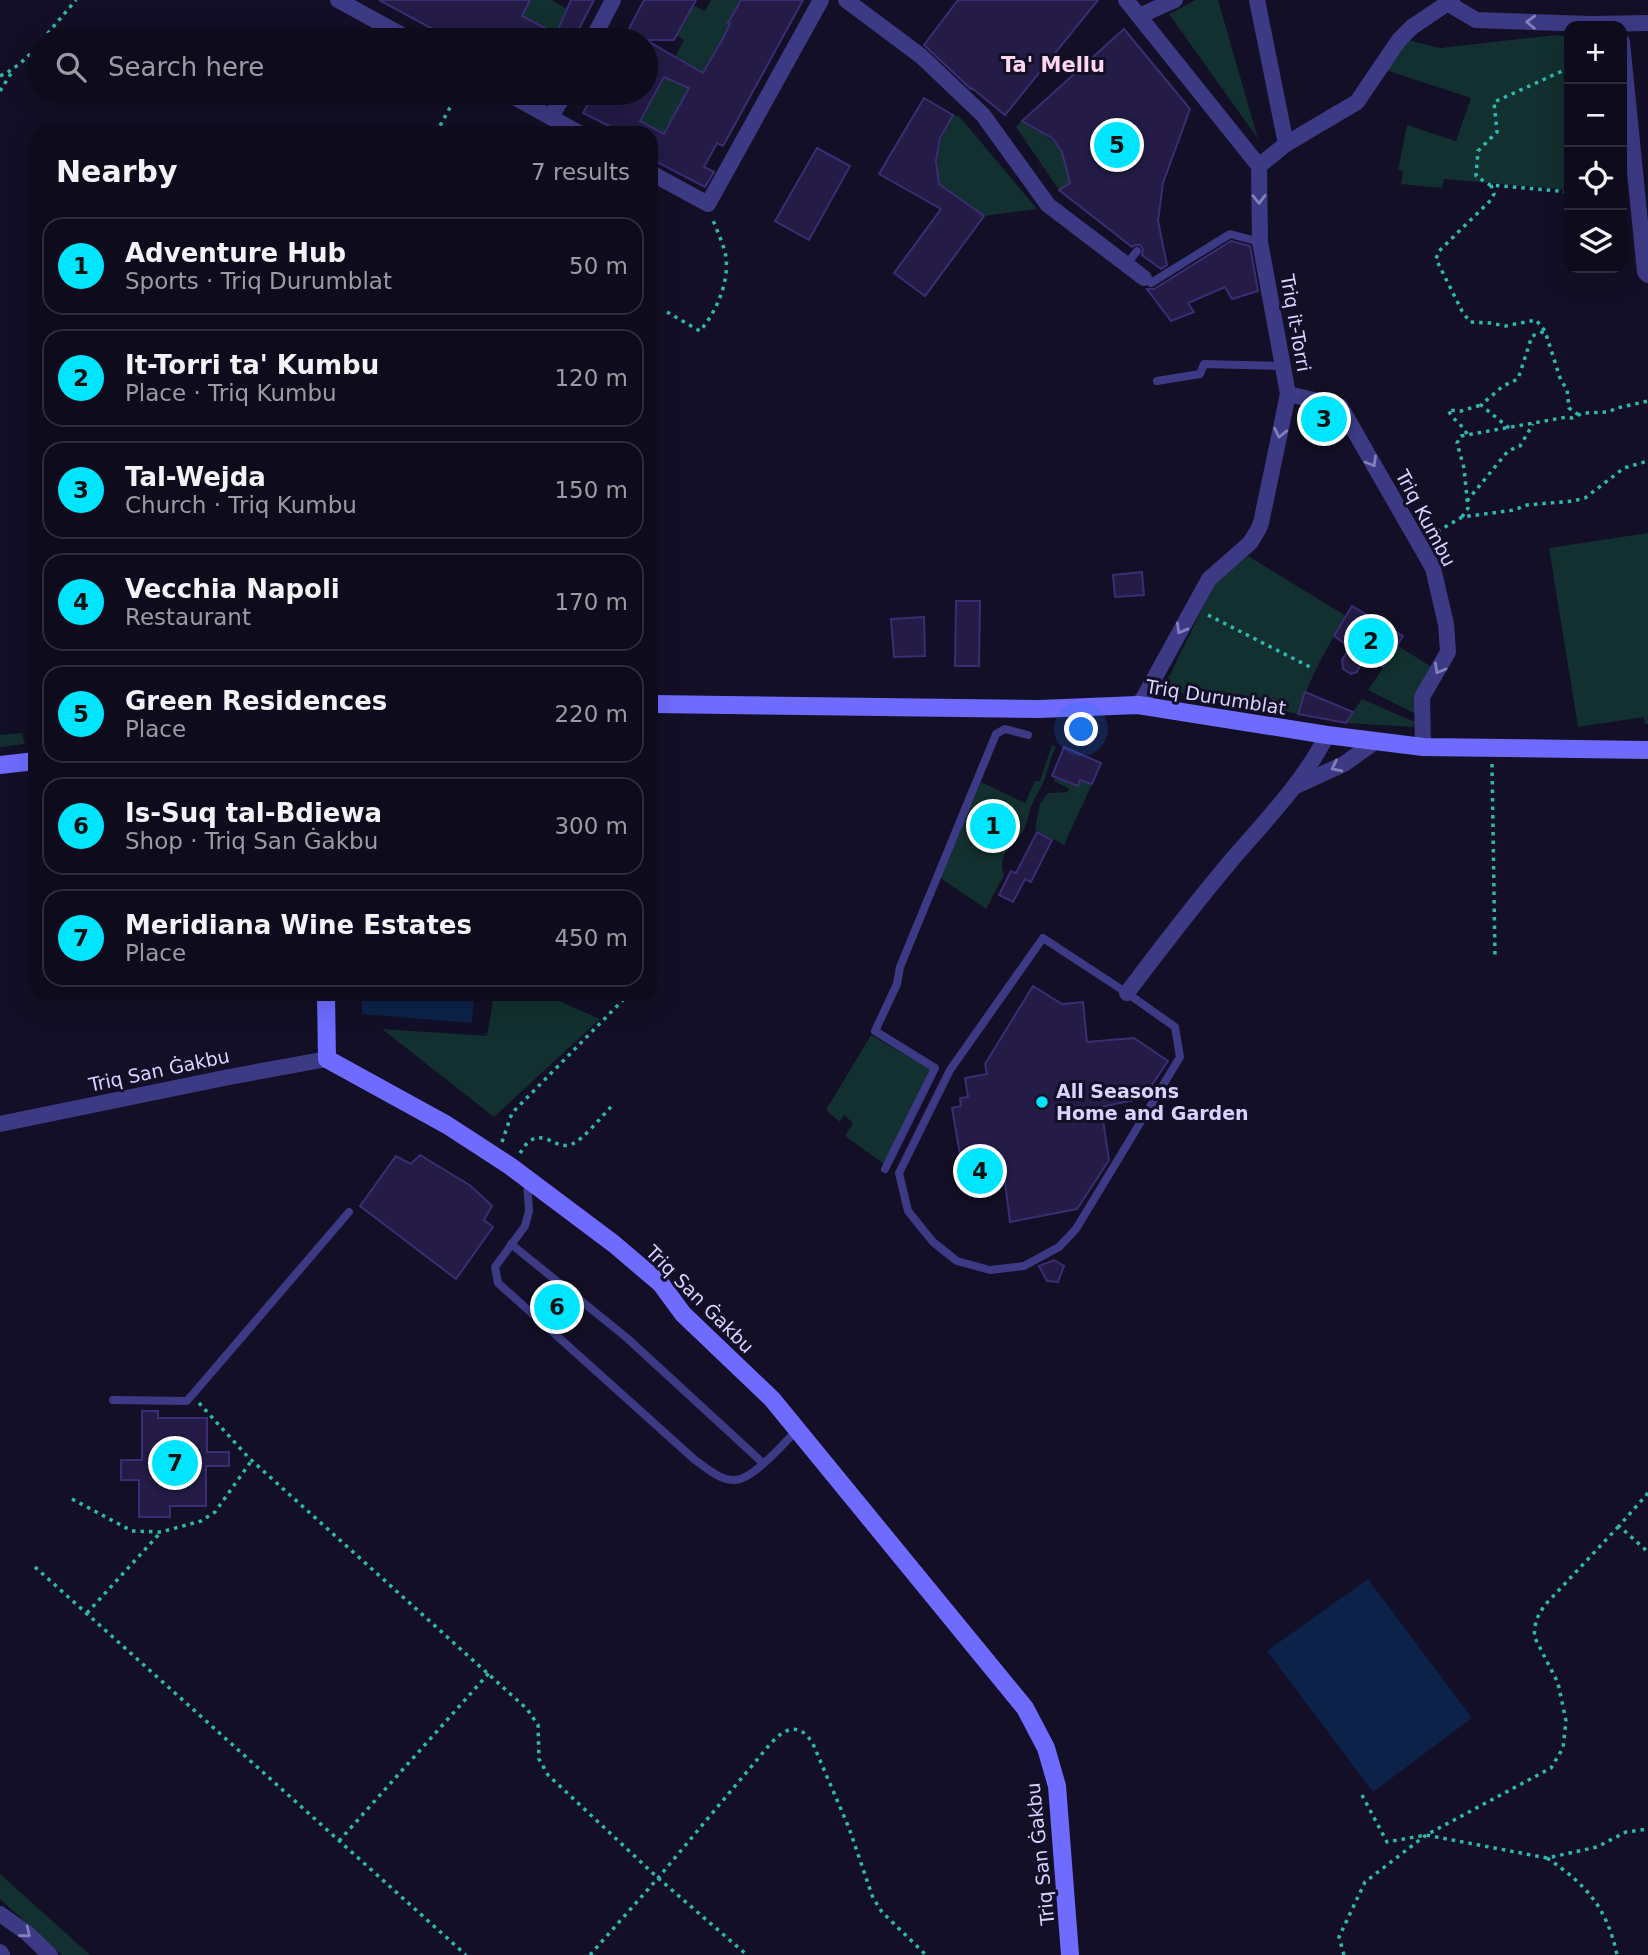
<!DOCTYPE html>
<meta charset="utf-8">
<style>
:root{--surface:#0e0b1c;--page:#171425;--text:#f1f3f6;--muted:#9b9ba3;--line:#2e2b3b;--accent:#00e5ff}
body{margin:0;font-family:"DejaVu Sans",sans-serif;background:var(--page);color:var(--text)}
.controls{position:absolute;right:21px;top:21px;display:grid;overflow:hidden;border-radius:14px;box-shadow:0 7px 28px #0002}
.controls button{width:63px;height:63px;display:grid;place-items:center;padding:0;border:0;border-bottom:2px solid var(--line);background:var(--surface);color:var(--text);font:35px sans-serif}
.you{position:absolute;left:1082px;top:730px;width:24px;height:24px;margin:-18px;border:5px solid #fff;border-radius:50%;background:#1a73e8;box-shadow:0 0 0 10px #1a73e833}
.badge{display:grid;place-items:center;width:46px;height:46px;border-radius:50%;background:var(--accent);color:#111;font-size:23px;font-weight:700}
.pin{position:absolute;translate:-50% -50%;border:4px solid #fff;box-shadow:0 2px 7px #0006}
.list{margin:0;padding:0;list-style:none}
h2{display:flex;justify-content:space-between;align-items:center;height:91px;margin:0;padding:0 28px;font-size:30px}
h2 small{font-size:23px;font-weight:400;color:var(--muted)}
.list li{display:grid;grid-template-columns:46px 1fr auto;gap:21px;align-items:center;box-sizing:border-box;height:98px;margin:0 14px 14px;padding:0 14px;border:2px solid var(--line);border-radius:21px}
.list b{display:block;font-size:26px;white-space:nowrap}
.list p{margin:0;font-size:23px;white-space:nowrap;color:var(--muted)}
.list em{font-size:23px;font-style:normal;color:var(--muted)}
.icon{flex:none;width:38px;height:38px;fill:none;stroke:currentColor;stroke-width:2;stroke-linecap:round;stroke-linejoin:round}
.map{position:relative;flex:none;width:1648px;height:1955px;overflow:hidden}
.search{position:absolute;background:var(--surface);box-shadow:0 7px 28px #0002;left:28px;top:28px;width:630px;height:77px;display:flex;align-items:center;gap:18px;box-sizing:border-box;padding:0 24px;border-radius:38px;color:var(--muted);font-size:26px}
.panel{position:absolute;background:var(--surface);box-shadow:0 7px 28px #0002;left:28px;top:126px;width:630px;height:875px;border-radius:21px}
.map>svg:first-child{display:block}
</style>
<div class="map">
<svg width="1648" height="1955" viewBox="0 0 1648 1955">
<rect width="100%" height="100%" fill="#130f26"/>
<g fill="#12302f">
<polygon points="525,0 552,0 567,9 555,33 522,16 529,3"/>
<polygon points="711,0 753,0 736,8 728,23 730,25 704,73 696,69 689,88 664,134 640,121 684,40 676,35 693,5 705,11"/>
<polygon points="1196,0 1218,0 1258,139 1169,14"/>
<polygon points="1556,35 1569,37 1569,190 1444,179 1442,188 1401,184 1403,172 1398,170 1407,125 1456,141 1471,98 1383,69 1408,40 1440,48"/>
<path d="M953 115 959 116 1037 209 984 216 940 187C935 154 937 144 953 115Z"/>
<path d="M1022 121C1056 142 1063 142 1070 183L1059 190 1016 127Z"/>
<polygon points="1648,533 1648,724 1645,724 1644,717 1578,727 1549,548"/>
<path d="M1248 556 1346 616C1327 647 1309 679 1298 714L1159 689 1170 675 1215 582Z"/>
<polygon points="1398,646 1435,669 1416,714 1368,690"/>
<polygon points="1362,699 1415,722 1413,727 1346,723"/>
<polygon points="22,733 25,744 0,747 0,735"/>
<path d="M1052 745 1056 747C1050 758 1048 771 1043 783 1039 791 1034 799 1031 807 1028 816 1027 825 1022 833 1010 850 997 853 1004 875L986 909 939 877 981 782 1025 803 1035 781H1040Z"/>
<polygon points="1056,777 1077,786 1080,780 1092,784 1064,845 1035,829 1040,804 1048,793 1067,792 1069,789 1054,781"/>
<polygon points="494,994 543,994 600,1019 494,1117 382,1029 487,1036"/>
<polygon points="871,1035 930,1069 884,1164 845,1136 853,1123 844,1115 840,1122 826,1110"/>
<polygon points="0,1874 90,1955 62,1955 0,1899"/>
</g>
<g fill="#0c2248">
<polygon points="362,994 474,994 472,1023 362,1014"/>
<polygon points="1368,1579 1472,1718 1373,1792 1267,1651"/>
</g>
<g fill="#241b47" stroke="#3b2d73" stroke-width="2" fill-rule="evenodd">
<polygon points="379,0 530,0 522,16 556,34 571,0 594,0 573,40 453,40"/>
<polygon points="644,0 696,0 674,40 623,40"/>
<path d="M741 0H803L723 146 717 143 704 167 714 172 705 187 651 159V133H623L583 113 594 93H646V40L703 73 722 40 730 24 728 23ZM664 77 689 88 664 134 640 121Z"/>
<polygon points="958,0 1098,0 1005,115 972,88 971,89 924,45"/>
<polygon points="1124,29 1190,109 1163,183 1158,221 1167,265 1161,269 1142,255 1143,249 1140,245 1135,245 1132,247 1059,190 1070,183 1062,152 1052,138 1022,121"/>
<polygon points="924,98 953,115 940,138 936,161 939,184 984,216 925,296 894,273 941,209 879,174"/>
<polygon points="817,148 850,166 809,240 775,221"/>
<polygon points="1231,241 1250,246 1258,291 1232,299 1225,287 1188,303 1194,312 1171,321 1147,289 1154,289"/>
<polygon points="1314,411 1333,415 1334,427 1315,428"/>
<polygon points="1142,572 1144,595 1115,597 1113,575"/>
<polygon points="956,601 980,601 979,666 955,666"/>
<polygon points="1352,606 1403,636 1383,667 1365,656 1357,672 1351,674 1343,669 1342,660 1350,647 1334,636"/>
<polygon points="924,617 925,656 894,657 891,619"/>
<polygon points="1305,692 1353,712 1346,723 1298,714"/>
<polygon points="1064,747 1101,763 1092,784 1080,780 1078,786 1052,776"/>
<polygon points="1037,832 1052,840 1031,882 1025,879 1013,902 999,895 1011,871 1016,873"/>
<polygon points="1033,986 1062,1004 1083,1002 1087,1042 1134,1038 1168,1061 1143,1098 1101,1107 1109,1160 1077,1209 1010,1222 1003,1166 963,1172 952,1108 961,1106 960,1098 968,1097 965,1078 987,1074 985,1064"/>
<polygon points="420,1155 471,1186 492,1206 484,1220 493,1227 456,1279 360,1206 396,1156 411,1164"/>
<polygon points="1054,1260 1064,1266 1058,1282 1047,1281 1039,1266"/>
<polygon points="142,1411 158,1411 158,1418 207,1418 207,1452 229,1452 229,1466 206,1466 206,1506 170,1506 170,1517 139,1517 139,1480 121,1480 121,1460 142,1460"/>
</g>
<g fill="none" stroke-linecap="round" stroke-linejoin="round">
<g stroke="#2fb8b0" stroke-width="3.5" stroke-dasharray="3.5 5" stroke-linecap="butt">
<polyline points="42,40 76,0"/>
<polyline points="1569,68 1494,102 1497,132 1478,151 1476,176 1490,185 1569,192"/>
<path d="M0 76C17 68 28 57 40 43"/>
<polyline points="0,91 12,72"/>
<polyline points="436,133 458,93"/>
<polyline points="1491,185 1494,194 1491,200 1439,251 1436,259 1462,311 1470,322 1490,323 1505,326 1536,320 1545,331 1561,381 1567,389 1569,408 1579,415"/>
<path d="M667 312 700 331C716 312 729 284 726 257 724 245 717 231 713 220"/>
<polyline points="1509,428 1481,405 1503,386 1518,379 1532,336 1545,331"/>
<path d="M1467 434C1462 424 1453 420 1448 410L1461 411 1481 405"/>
<polyline points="1467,501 1508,451 1520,446 1533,424"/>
<polyline points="1462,517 1468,508 1464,468 1457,443 1461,436 1567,417 1572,418 1583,413 1608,412 1617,408 1648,401"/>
<polyline points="1430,536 1462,517 1514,510 1527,505 1573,501 1585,498 1624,468 1648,461"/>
<polyline points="1208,615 1310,667"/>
<polyline points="1492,764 1495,957"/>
<polyline points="502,1142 512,1113 623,1000"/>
<path d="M520 1153C523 1149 526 1143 530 1141 545 1130 557 1151 572 1144 584 1139 601 1117 611 1107"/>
<polyline points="199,1403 249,1458 527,1709 538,1725 539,1759 548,1775 658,1878 747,1955"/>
<polyline points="1648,1493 1619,1526 1648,1552"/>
<polyline points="72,1499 132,1531 161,1532 201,1521 215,1512 252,1460"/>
<polyline points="35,1567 466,1955"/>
<polyline points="87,1613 161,1532"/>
<polyline points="1362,1795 1387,1842 1426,1835 1547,1858 1597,1847 1626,1832 1648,1829"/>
<polyline points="339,1841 489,1673"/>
<path d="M1547 1858C1587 1885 1607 1908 1617 1955"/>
<path d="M590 1955 658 1878 771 1743C786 1727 800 1722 813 1744L849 1828 873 1898 882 1912 926 1955"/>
<polyline points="1344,1955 1339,1937 1365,1882 1426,1835 1551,1768 1563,1748 1566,1721 1558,1683 1534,1636 1536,1620 1544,1606 1619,1526"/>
</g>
<g stroke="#3d3a85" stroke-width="8">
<polyline points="1126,265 1137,251"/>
<polyline points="1151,283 1230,234 1260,242"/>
<polyline points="1157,381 1200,374 1204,364 1283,366"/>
<polygon points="1043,938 1127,993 1175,1027 1180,1057 1076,1229 1059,1247 1024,1266 990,1270 957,1261 933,1242 908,1211 899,1173 950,1070"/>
<polyline points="885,1169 935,1068 875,1031 897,984 900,967 996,734 1005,729 1028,735"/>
<path d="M527 1181 529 1211 525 1226 495 1267 498 1283 695 1460C707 1468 719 1480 734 1480 752 1481 784 1443 797 1430"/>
<polyline points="511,1244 627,1338 763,1463"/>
<polyline points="113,1400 187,1401 349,1212"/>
</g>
<g stroke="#3d3a85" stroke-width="16">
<polyline points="338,0 411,40"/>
<polyline points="846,0 921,56 983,115 1048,205 1144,278"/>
<polyline points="1126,0 1259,166"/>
<polyline points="1257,0 1286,144"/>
<polyline points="1449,4 1476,20 1591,24 1648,23"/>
<polyline points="1139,16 1175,0"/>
<polyline points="592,40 613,0"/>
<polyline points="1622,42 1645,272 1648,275"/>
<polyline points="507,93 579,133"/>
<polyline points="551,117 565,93"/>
<polyline points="651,173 708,204 821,0"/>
<polyline points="1288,394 1340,406 1433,568 1446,624 1448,652 1422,697 1423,747"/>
<polyline points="1138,705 1144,697 1209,579 1250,543 1258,530 1261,523 1288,394 1260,242 1259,166 1286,144 1357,102 1399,40 1412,27 1452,0"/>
<polyline points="1296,786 1344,764 1376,741"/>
<path d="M1127 993C1160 949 1194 905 1230 862 1264 822 1303 783 1327 735"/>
<polyline points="0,1124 229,1077 327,1059"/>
<polyline points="0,1914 27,1933 50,1955"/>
<polyline points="0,1952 2,1955"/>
</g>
<g stroke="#6f6bff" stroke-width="18">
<polyline points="651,704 1039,709 1138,705 1327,735 1423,747 1648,750"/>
<polyline points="0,765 35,761"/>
<polyline points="326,994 327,1059 447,1125 510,1166 614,1244 661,1284 683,1314 772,1399 1025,1708 1046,1748 1057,1786 1070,1955"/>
</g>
</g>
<defs><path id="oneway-chevron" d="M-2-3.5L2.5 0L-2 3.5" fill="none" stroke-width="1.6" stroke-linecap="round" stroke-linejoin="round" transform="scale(1.75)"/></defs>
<g stroke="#837fbc">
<use href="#oneway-chevron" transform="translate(1531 22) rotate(-178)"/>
<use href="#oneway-chevron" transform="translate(1259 199) rotate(89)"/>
<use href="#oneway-chevron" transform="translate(1280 433) rotate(102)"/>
<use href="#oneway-chevron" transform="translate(1372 462) rotate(60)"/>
<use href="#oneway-chevron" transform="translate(1181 629) rotate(119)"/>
<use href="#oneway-chevron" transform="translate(1439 669) rotate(120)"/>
<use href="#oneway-chevron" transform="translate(1336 767) rotate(154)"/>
<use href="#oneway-chevron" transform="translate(26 1933) rotate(39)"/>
</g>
<circle fill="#00e5ff" stroke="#130f26" stroke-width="2.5" cx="1042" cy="1102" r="7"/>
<g text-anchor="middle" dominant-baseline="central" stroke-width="6" stroke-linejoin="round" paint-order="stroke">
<g font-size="19" fill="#d9d4ff" stroke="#130f26">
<text transform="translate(1296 323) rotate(80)">Triq it-Torri</text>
<text transform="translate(1426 518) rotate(62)">Triq Kumbu</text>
<text transform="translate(1216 697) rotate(9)">Triq Durumblat</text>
<text transform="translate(159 1070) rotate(-12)">Triq San Ġakbu</text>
<text transform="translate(700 1299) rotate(45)">Triq San Ġakbu</text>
<text transform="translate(1040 1854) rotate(-96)">Triq San Ġakbu</text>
</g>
<g font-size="19" font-weight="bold" fill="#d9d4ff" stroke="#130f26" text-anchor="start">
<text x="1056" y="1091">All Seasons<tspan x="1056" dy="22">Home and Garden</tspan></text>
</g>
<g font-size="21" font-weight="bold" fill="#ffd6f0" stroke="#130f26">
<text x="1053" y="65">Ta' Mellu</text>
</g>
</g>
</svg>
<div class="controls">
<button>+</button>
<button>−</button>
<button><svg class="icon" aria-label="locate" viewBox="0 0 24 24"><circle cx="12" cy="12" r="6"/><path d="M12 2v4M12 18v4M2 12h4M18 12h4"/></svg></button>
<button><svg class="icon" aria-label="layers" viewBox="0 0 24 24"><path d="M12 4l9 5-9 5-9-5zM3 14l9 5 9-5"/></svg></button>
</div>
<div class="you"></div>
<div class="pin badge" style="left:993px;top:826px">1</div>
<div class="pin badge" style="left:1371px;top:641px">2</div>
<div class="pin badge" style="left:1324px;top:419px">3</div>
<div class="pin badge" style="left:980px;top:1171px">4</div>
<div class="pin badge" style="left:1117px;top:145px">5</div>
<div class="pin badge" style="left:557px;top:1307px">6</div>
<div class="pin badge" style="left:175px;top:1463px">7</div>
<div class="search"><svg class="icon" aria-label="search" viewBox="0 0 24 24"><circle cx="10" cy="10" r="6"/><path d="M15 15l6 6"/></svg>Search here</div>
<section class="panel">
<h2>Nearby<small>7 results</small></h2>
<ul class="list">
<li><span class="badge">1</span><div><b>Adventure Hub</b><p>Sports · Triq Durumblat</p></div><em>50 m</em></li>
<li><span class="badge">2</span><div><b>It-Torri ta' Kumbu</b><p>Place · Triq Kumbu</p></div><em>120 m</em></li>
<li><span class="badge">3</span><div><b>Tal-Wejda</b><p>Church · Triq Kumbu</p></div><em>150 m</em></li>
<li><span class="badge">4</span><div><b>Vecchia Napoli</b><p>Restaurant</p></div><em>170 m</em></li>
<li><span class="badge">5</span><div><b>Green Residences</b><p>Place</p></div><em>220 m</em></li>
<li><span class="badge">6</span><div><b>Is-Suq tal-Bdiewa</b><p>Shop · Triq San Ġakbu</p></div><em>300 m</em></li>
<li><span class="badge">7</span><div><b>Meridiana Wine Estates</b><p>Place</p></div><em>450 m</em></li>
</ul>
</section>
</div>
